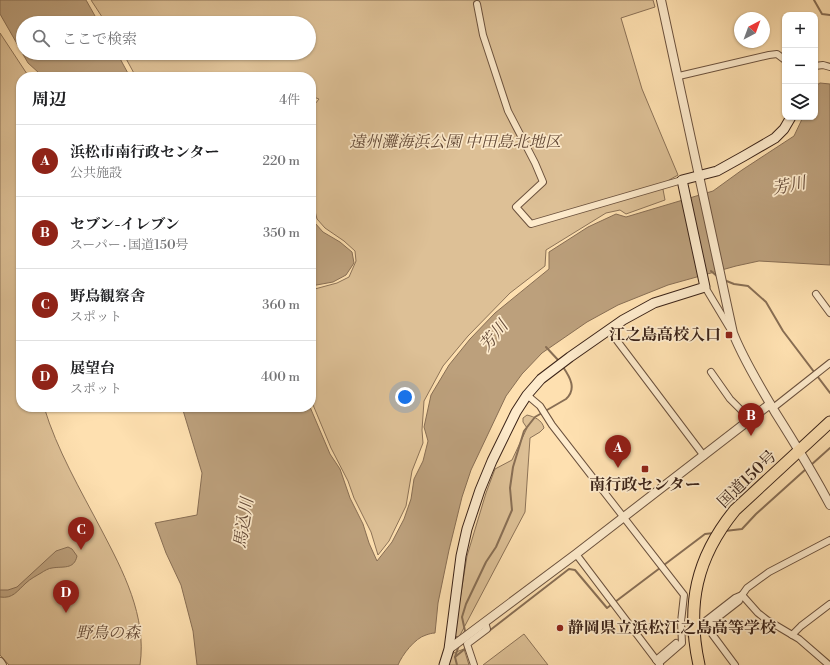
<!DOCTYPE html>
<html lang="ja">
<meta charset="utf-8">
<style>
:root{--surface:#fff;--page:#f6f6f6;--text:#202124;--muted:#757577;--line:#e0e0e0;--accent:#8f2418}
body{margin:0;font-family:"Libre Bodoni","Noto Serif JP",serif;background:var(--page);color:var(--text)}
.controls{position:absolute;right:12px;top:12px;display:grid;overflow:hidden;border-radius:8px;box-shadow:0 1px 3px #0004}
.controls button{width:36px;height:36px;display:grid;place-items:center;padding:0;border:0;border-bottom:1px solid var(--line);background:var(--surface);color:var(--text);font:20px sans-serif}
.compass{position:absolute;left:734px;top:12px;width:36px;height:36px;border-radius:50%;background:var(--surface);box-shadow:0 1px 3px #0004;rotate:41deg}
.you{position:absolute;left:405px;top:397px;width:14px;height:14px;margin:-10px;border:3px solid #fff;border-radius:50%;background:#1a73e8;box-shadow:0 0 0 6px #1a73e833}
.badge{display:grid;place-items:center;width:26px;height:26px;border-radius:50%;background:var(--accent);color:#fff;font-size:13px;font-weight:700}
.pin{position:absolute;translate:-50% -33px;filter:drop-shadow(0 1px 2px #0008)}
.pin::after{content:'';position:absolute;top:21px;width:14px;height:12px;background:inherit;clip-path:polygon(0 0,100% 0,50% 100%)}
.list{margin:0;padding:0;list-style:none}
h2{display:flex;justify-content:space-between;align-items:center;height:52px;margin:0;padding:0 16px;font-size:17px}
h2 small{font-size:13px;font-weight:400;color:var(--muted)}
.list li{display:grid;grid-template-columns:26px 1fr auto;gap:12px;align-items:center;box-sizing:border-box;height:72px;padding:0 16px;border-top:1px solid var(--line)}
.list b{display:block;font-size:15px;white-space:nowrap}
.list p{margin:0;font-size:13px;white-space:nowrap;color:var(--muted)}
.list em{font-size:13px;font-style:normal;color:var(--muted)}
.icon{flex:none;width:22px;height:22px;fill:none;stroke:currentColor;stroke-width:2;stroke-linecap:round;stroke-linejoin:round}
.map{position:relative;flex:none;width:830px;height:665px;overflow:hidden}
.search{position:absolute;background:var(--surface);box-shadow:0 1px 3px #0004;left:16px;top:16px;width:300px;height:44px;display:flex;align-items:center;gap:10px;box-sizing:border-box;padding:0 14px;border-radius:22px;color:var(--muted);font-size:15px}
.panel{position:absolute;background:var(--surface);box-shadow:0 1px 3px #0004;left:16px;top:72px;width:300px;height:340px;border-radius:16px}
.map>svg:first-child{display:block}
</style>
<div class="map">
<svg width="830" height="665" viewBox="0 0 830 665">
<rect width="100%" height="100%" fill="#fee0b0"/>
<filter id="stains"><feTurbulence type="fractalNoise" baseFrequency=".005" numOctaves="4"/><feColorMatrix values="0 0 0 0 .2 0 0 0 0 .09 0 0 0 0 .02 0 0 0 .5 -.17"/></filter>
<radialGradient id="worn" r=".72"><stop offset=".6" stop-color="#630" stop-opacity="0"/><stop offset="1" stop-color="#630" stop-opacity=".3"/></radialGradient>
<g fill="#ddc096" stroke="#8c7257">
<polygon points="91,0 653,0 655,7 621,18 642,89 678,175 662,184 665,200 626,214 620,210 606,213 546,250 545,266 510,293 468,336 443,366 424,401 422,430 423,443 412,471 406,506 389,541 378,555 371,532 354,498 348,481 331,448 311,400 311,290 337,283 349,277 356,261 355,251 344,241 325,228 317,219 311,195 311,109 319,99 311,96 311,77 136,77 123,53 309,53 309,23 106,23"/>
<path d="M0 33 29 77H21V407H44C57 450 80 489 101 529 123 571 147 616 140 665H9L0 655Z"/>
<path d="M527 415C535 417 542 420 544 428L540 432 530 438 525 512 459 637 454 636 467 556 486 493 495 469 512 460 527 428 523 422V418Z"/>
<polygon points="524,634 548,665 483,665"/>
<polygon points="464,649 469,665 449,665 451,654"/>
</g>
<g fill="#bca07c" stroke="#886e54">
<polygon points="0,0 86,0 99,23 23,23 23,53 117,53 130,77 41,77 39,73 28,63 0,14"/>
<path d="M820 83 830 84V265L759 261 736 266 668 285 618 305 587 322 542 353 522 374 506 396 471 470 462 497 449 550 438 603 435 633C432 633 429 634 426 635 415 638 402 655 398 665H197L193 631 181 585 166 553 155 523 197 515 202 473 182 407H310L330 454 340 469 350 498 363 524 369 543 377 561 392 542 404 519 411 499 414 479 423 461 428 441 424 427 431 395 449 365 470 339 495 313 549 269V252L588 227 616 214 626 217 713 191 742 170 794 136 803 117H815V86Z"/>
<polygon points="311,207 315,223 323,232 340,242 352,252 354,263 346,275 333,282 311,286"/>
<path d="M68 547 72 549 77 556C74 570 63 566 52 568 49 568 44 571 41 573 36 576 30 579 26 583 17 591 13 599 0 597V590H8L17 587 56 551Z"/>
</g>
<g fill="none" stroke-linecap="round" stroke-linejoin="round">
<g stroke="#886e54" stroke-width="2">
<polyline points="814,0 822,14 830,15"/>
<polyline points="711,271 718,277"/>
<polyline points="724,280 734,284 748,286 766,302 783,331 830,393"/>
<polyline points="546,347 559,361"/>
<polyline points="811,465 830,448"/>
<polyline points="725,531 742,529 756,514 806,469"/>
<polyline points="489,631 569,569 575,570 607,608 705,534 714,533"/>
<path d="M463 635 465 631 462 617 466 604 486 562 496 547 512 510 510 488 513 467 524 431 535 417 566 399C577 389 570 377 563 367"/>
<polyline points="455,657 466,648"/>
<polyline points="457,665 455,657 459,645"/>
</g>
<polyline stroke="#d7ba92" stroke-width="6" stroke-dasharray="6 3" stroke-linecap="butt" points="679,641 695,629"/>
<defs>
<g id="minor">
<polyline points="477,4 483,35 508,111 535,163 543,182 516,207 531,224 682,180"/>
<polyline points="815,66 823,65 830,67"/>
<polyline points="679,76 769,55 777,54 785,60"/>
<polyline points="705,287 732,332"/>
<polyline points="816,294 830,313"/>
<polyline points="615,338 704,456"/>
<polyline points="711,372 730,399 751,420"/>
<polyline points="527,395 540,406 552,425 684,595 681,622 682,643 659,663"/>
<polyline points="773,408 830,363"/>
<polyline points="576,554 660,665"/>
<polyline points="742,595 758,613 767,620 799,639 829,665"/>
<polyline points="699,626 735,598 742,595"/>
<polyline points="792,635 801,626 830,604"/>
<polyline points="656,660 676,643"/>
<polyline points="474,665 467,644 487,629 485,622"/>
<polyline points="735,665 712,634 712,622 739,601 742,595 747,588 769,572 830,540"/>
</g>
<g id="tertiary">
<path d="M661 0 733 333C744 361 760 386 775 412 794 442 813 473 830 505"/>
<polyline points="449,649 576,554 770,404"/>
<polyline points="0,662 2,665"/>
</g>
<polyline id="secondary" points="444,665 449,649 461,556 467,529 480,490 492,461 516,412 527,395 541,379 570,357 623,320 654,303 705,287 682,180 717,171 744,156 775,138 784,129 791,117"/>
<path id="trunk" d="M699 665C686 605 696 558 735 510L830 422"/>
</defs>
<use href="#minor" stroke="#6c523e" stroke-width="8"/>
<use href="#tertiary" stroke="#6c523e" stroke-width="10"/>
<use href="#secondary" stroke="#3b2318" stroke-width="11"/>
<use href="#trunk" stroke="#3b2318" stroke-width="13"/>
<use href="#minor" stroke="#feebcc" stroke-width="6"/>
<use href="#tertiary" stroke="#feebcc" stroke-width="8"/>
<use href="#secondary" stroke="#feebcc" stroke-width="9"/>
<use href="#trunk" stroke="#fee0b0" stroke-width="11"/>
</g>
<g fill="#8f2418" stroke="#feebcc" stroke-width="1.5">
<rect x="725" y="331" width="8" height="8" rx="2"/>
<rect x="641" y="465" width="8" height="8" rx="2"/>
<circle cx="560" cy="628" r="4"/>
</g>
<g text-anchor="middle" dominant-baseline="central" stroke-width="3.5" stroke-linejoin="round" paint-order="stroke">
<g font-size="16" font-style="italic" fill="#644a38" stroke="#feebcc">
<text x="455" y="142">遠州灘海浜公園 中田島北地区</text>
<text x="108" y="633">野鳥の森</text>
</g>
<g font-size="16" font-weight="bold" fill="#3b2318" stroke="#feebcc" text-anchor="end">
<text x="721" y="335">江之島高校入口</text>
<text x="645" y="485" text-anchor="middle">南行政センター</text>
<text x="568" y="628" text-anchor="start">静岡県立浜松江之島高等学校</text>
</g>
<g font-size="16" fill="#3b2318" stroke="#feebcc">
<text transform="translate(747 479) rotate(-44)">国道150号</text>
</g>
<g font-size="17" font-style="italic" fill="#624836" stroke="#feebcc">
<text transform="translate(789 186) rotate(-11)">芳川</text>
<text transform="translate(494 336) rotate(-50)">芳川</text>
<text transform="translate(244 523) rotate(-81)">馬込川</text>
</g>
</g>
<rect width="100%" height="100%" filter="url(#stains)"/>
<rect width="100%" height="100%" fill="url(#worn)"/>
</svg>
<div class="controls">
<button>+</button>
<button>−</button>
<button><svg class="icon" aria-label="layers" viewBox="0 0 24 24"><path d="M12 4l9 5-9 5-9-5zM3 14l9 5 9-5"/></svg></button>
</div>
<svg class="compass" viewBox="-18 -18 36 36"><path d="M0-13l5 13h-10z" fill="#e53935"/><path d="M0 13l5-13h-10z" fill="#757577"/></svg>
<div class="you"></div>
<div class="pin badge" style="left:618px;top:468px">A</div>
<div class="pin badge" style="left:751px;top:436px">B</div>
<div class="pin badge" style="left:81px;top:550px">C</div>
<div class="pin badge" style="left:66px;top:613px">D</div>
<div class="search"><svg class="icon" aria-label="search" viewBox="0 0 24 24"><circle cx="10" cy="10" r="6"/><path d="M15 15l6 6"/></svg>ここで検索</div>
<section class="panel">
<h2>周辺<small>4件</small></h2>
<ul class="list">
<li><span class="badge">A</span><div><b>浜松市南行政センター</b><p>公共施設</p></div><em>220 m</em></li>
<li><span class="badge">B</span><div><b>セブン-イレブン</b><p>スーパー · 国道150号</p></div><em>350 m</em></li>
<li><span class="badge">C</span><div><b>野鳥観察舎</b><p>スポット</p></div><em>360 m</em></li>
<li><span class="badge">D</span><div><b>展望台</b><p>スポット</p></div><em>400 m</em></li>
</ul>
</section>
</div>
